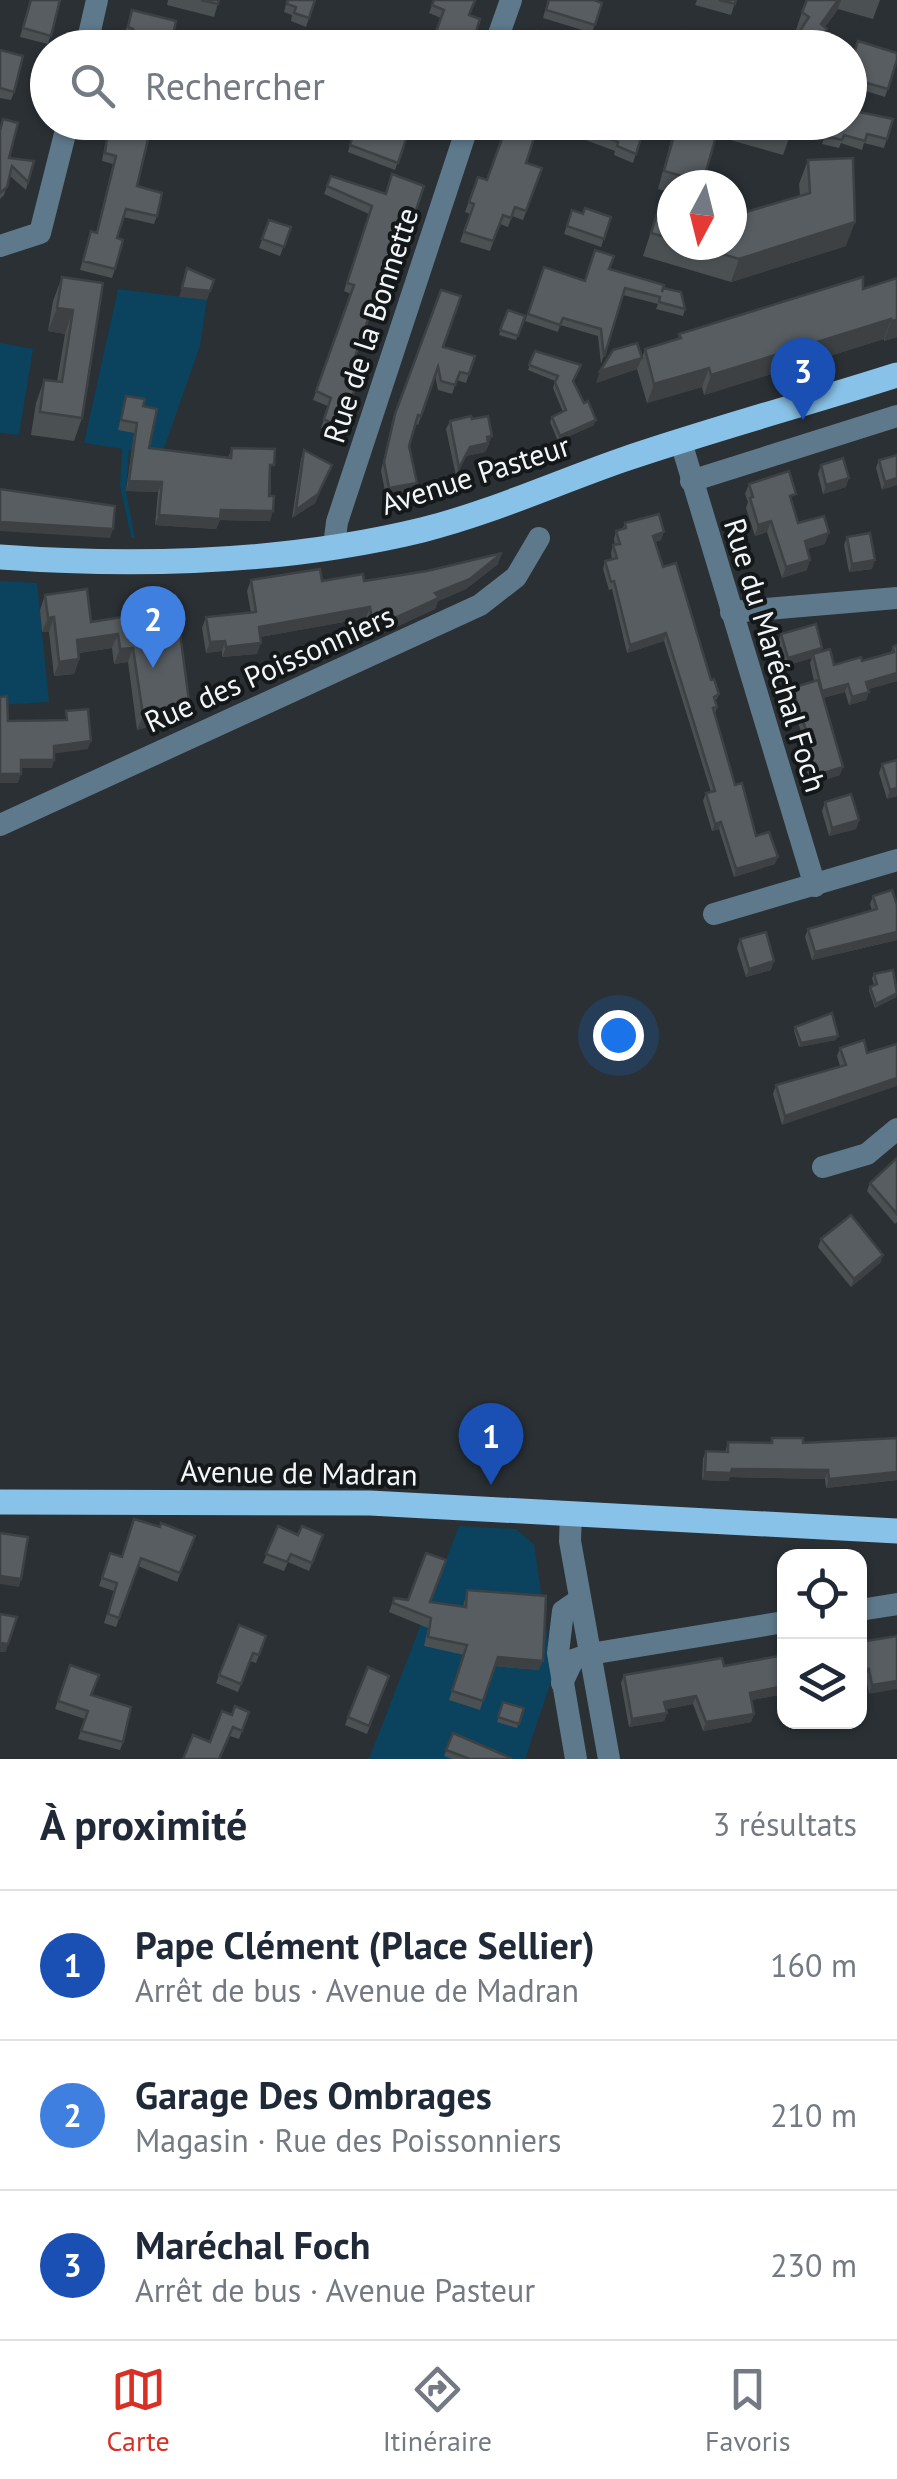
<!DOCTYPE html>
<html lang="fr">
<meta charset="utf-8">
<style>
:root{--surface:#fff;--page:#f2f2f3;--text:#1f2937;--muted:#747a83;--line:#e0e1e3;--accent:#d93025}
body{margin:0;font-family:"PT Sans",sans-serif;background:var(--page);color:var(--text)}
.controls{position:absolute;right:30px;bottom:30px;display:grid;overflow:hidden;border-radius:20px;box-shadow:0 2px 8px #0004}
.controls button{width:90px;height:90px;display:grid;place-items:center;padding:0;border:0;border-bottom:2px solid var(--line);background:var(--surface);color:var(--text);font:50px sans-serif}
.compass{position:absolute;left:657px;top:170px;width:90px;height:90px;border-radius:50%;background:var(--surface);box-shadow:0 2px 8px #0004;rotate:187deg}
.you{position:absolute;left:618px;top:1035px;width:35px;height:35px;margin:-25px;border:8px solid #fff;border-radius:50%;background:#1a73e8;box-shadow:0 0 0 15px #1a73e833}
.badge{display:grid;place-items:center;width:65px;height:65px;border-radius:50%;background:var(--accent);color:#fff;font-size:32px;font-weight:700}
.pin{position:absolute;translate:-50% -82px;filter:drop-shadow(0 2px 5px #0008)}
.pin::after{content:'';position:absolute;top:52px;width:35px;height:30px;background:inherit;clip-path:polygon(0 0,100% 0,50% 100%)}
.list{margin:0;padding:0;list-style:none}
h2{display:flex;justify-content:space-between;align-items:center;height:130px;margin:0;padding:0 40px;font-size:42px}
h2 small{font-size:32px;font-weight:400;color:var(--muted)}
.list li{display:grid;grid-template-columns:65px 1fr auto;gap:30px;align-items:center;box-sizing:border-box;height:150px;padding:0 40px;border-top:2px solid var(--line)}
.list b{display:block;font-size:38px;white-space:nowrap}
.list p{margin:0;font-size:32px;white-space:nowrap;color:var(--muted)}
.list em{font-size:32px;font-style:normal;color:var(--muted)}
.icon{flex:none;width:55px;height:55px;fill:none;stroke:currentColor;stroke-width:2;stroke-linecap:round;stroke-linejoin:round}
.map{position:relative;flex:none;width:897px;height:1759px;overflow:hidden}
.search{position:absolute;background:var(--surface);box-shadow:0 2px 8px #0004;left:30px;right:30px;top:30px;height:110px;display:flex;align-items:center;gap:25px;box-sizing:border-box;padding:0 35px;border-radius:55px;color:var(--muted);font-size:38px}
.sheet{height:580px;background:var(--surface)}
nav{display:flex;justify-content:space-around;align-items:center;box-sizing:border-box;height:140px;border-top:2px solid var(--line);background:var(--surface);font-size:28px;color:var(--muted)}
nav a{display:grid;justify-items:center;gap:5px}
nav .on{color:var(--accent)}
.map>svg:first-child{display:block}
</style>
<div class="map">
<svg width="897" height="1759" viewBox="0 0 897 1759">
<rect width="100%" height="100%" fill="#2a3034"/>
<g fill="#0b425e">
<polygon points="118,289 207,300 200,346 162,454 129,450 126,491 135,538 131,537 120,486 122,449 84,443"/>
<polygon points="0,343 33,349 19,435 0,433"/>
<polygon points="0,581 37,583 49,702 0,705"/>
<polygon points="459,1526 516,1529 534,1544 553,1676 525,1759 369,1759"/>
</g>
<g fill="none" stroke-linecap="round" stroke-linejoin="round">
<g stroke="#5e798b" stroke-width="22">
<polyline points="86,48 97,0"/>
<polyline points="494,48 511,0"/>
<polyline points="0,246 40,233 68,122"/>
<polyline points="681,442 815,886"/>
<polyline points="691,481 897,416"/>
<polyline points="334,546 337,522 469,122"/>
<polyline points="731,612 897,598"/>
<polyline points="0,825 480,605 516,577 539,538"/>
<polyline points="714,914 897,860"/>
<polyline points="823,1167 867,1154 897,1129"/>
<polyline points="571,1513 570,1541 609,1759"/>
<polyline points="860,1610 897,1604"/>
<polyline points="562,1683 573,1660 590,1654 784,1622"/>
<polyline points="576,1759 558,1653 563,1611 579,1600"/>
</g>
<g stroke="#89c2e8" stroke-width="25">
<path d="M0 557C139 567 286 563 422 530 490 513 556 483 622 460 713 429 806 404 897 375"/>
<polyline points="0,1502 370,1503 897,1531"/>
</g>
</g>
<g fill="#4b5053">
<polygon points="30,0 60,0 48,44 20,37"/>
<polygon points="168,0 219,0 214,17 167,5"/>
<polygon points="287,0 315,0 306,27 291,21 292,15 284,12"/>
<polygon points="434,0 480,19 471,46 459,42 441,18 429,13"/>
<polygon points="548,0 602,3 592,33 543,18"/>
<polygon points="697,0 736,0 731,15 695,5"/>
<polygon points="806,0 880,0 873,19 838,9 825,27 820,48 757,48 761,36 794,40 799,32 796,30"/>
<polygon points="132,10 170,48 128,48 130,37 124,36"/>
<polygon points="0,50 14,92 11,100 0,98"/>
<polygon points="897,59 885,97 853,87 850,98 850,68"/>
<polygon points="3,119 9,158 28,182 26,190 10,176 4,195 0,199 0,128"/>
<polygon points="893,119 884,148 864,143 862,150 841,143 839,148 822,144 829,122"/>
<polygon points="109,122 127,124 127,122 152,122 137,186 157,216 154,224 123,217 117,238 115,269 112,278 80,270 91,231 96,233 113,164 102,161"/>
<polygon points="349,122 371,122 369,126 406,139 395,170 348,152 356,125"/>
<polygon points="507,122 612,122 643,132 633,163 614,155 615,151 559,130 555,140 536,133 526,163 542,168 523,220 512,216 508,227 500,224 490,251 460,242 470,214 465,212 478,177 487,180"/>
<polygon points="676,122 795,122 783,155 716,136 702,185 672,185 672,193 658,189"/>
<polygon points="808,160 846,246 731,282 643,256 663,195 672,198 672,245 732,245 736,215 800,196 799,184"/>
<polygon points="331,176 414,230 402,264 399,263 385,305 374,302 346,383 348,405 352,407 341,437 321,428 328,406 313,400 351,294 344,291 369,214 324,194"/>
<polygon points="572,210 583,214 611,217 601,247 564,234"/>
<polygon points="269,220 291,227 280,256 259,248"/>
<polygon points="544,267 585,280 609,269 662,292 685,309 683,316 656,309 658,304 623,295 601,364 598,336 560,325 558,332 525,321"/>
<polygon points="62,277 103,283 82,418 74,441 31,435 36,403 44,380 57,382 65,334 48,331 53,301"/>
<polygon points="897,278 897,337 884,341 884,339 704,395 702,387 647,403 637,369 596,383 642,358 645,349 678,339 679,334 863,289"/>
<polygon points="441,290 443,347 475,356 466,383 457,380 452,394 438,390 435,376 418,425 416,424 409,446 417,483 414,491 386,496 381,471 392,423"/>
<polygon points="508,310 525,316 516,340 499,335"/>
<polygon points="535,351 581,365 573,382 594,425 558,441 550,422 552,417 563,412 553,388 555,381 528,370"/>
<polygon points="126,396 143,406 149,448 228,458 232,448 271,475 270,521 220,520 216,529 155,525 158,492 126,491 134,433 118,430"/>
<polygon points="450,421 489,444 485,452 466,456 456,476 446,429"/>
<polygon points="304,450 332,465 315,503 292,518 301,459"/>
<polygon points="897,455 882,490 876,468 879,460"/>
<polygon points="821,465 846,487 823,494 818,474"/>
<polygon points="749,484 792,504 798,523 825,544 807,549 807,570 782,578 767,532 755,536 746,508 748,502 745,494"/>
<polygon points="625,523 661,540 655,542 663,567 711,680 719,694 715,702 717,707 715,713 735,785 756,836 775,864 734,877 719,829 712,831 703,801 706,793 711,792 664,641 627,653 612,589 609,590 603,569 605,561 612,560 611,553 613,545 615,545 614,539 616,531 622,530"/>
<polygon points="847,537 872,569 849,572 844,545"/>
<polygon points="498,564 466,589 438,601 435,609 370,639 366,618 260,637 257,654 222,657 222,651 206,653 202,628 206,617 251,613 247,591 251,580 364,581"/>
<polygon points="45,595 91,622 122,617 127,601 189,701 184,716 137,730 128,662 114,664 112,648 79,653 79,659 74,674 54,676 49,632 42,632 40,610"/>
<polygon points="781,634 820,652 834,665 862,661 891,652 893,647 897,646 897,681 868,689 869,692 866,700 849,705 845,692 823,698 840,775 811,784 801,751 805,743 789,696 792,688 814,681 810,663 812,658 785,666 778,642"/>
<polygon points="897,760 897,796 887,799 879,773 882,764"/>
<polygon points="825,802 859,820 856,829 829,836 822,811"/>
<polygon points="873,896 897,905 897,940 812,960 805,937 808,929 872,910 870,904"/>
<polygon points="740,939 771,970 746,977 737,948"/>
<polygon points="874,974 897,989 896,997 875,1008 869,991 870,987 874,985 872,978"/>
<polygon points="795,1027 836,1040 799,1047 794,1031"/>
<polygon points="840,1048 867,1053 782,1125 773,1094 776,1085 840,1066 837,1056"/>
<polygon points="897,1158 897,1222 895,1224 867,1191 870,1183"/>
<polygon points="821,1239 883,1255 880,1263 851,1287 818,1247"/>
<polygon points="772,1438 803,1443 897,1438 897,1480 826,1488 825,1479 730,1477 728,1481 702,1480 703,1459 706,1451 725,1452 728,1442 770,1443"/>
<polygon points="278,1526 298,1535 323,1535 309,1571 288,1562 284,1571 263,1563"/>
<polygon points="160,1527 195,1536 177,1582 138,1566 116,1627 104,1623 114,1591 99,1586 110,1553 121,1557"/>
<polygon points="467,1590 539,1670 494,1666 480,1710 449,1700 464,1655 424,1646 428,1628 389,1612 394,1598 463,1607"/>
<polygon points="239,1625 266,1636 256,1663 250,1661 238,1692 216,1683"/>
<polygon points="897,1636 869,1694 866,1677 860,1679"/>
<polygon points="784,1655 784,1694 751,1700 754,1714 751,1722 703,1731 693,1704 666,1709 667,1713 664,1721 629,1727 621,1683 624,1675 724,1666"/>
<polygon points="70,1665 123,1742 120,1750 78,1739 85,1719 55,1709"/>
<polygon points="368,1667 389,1676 367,1734 345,1725"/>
<polygon points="503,1702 524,1708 517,1728 497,1722"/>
<polygon points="249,1712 239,1739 230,1736 220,1759 210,1742 232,1715"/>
<polygon points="453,1733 511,1759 452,1759 444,1756"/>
</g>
<g fill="#3d4144">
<polygon points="838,0 841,0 838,9 814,42 821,24"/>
<polygon points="827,29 821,47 814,48"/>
<polygon points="855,222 846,246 731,282 739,259"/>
<polygon points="182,288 210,291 207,300 179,297"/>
<polygon points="57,308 73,310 65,334 48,331"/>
<polygon points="891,319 884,339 704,395 711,375"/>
<polygon points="897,320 897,337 884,341 891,321"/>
<polygon points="642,358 637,369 596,383 600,371"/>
<polygon points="709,368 702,387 647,403 654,384"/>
<polygon points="596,420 594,425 558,441 560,436"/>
<polygon points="492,436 485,452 466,456 456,476 470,447"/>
<polygon points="332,465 315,503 292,518 296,510"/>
<polygon points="849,478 846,487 823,494 826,485"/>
<polygon points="897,478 897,485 882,490 885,482"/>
<polygon points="129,481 162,482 158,492 126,491"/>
<polygon points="417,483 414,491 386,496 389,488"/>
<polygon points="221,510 273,511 270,521 220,520 216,529 155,525 159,515"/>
<polygon points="771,521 767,532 755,536 758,525"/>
<polygon points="0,522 113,529 110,538 0,531"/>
<polygon points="664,532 661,540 650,543 653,536"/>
<polygon points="829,533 825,544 801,551 805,541"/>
<polygon points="502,553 498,564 466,589 438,601 435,609 370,639 373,628"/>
<polygon points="810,560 807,570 782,578 786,567"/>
<polygon points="875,560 872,569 849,572 852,564"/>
<polygon points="370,607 366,618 255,638 259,627"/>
<polygon points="54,617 49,632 42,632 48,618"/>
<polygon points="666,633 664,641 627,653 630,645"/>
<polygon points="118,634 112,648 71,654 77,640"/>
<polygon points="225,641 222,651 206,653 210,642"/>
<polygon points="261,643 257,654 222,657 226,647"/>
<polygon points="133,648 128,662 114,664 120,649"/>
<polygon points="822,648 819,656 813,654 812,658 785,666 788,658"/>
<polygon points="79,659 74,674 54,676 59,662"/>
<polygon points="897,673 897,681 863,691 866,682"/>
<polygon points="848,684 845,692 819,699 822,691"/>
<polygon points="869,692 866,700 849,705 852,697"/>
<polygon points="189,701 184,716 137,730 143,715"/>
<polygon points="91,741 88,749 51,754 54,746"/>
<polygon points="21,760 54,760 52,768 18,768"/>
<polygon points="843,767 840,775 811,784 814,776"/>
<polygon points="0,774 21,774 18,783 0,783"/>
<polygon points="897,788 897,796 887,799 890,790"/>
<polygon points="859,820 856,829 829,836 832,828"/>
<polygon points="721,822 719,829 712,831 715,824"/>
<polygon points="778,857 775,864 734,877 736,869"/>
<polygon points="897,932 897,940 812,960 815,952"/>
<polygon points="774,961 771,970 746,977 749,969"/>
<polygon points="897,993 896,997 875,1008 876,1004"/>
<polygon points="838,1036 836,1040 799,1047 801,1043"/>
<polygon points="897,1078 897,1086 782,1125 785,1116"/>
<polygon points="883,1255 880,1263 851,1287 854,1279"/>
<polygon points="732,1469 828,1470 825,1479 730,1477 728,1481 702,1480 705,1472"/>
<polygon points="897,1472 897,1480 826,1488 829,1479"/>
<polygon points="0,1576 21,1579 19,1587 0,1584"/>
<polygon points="0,1643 8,1644 6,1652 0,1652"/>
<polygon points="498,1657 543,1661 539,1670 494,1666"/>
<polygon points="869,1669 866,1677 860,1679 860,1671"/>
<polygon points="897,1681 897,1689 869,1694 872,1685"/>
<polygon points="784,1686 784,1694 747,1701 750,1693"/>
<polygon points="696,1696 693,1704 662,1710 664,1702"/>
<polygon points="667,1713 664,1721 629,1727 632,1719"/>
<polygon points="754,1714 751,1722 703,1731 706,1722"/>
</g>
<g fill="#575d61" stroke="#3d4144" stroke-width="2.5">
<polygon points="31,0 60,0 51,36 23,28"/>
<polygon points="201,0 219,0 218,4"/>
<polygon points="288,0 315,0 309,18 294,13 296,7 287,4"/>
<polygon points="434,0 475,0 469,15 480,19 474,38 462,34 457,48 430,48 444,10 432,5"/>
<polygon points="549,0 594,0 602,3 595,25 546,10"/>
<polygon points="719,0 736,0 735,4"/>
<polygon points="807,0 838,0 821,24 827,29 814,48 759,48 761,36 794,40 809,17 802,12"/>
<polygon points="132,10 176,21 170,48 141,48 130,44 133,29 128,27"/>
<polygon points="537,31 573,47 572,48 531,48"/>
<polygon points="685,31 708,35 705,48 682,48"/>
<polygon points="619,38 633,42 631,48 616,48"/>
<polygon points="858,41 897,53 897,59 888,89 856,80 859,71 850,68"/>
<polygon points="0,50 23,56 14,92 0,88"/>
<polygon points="850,68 859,71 850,96"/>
<polygon points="850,110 893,119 887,139 867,134 865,141 844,135 842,140 825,136 829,122 850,122"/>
<polygon points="3,119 18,123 9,158 34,161 28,182 12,166 7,187 0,193 0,131"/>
<polygon points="109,122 128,125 128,122 152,122 137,186 162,193 157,216 126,209 117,238 123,240 115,269 83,261 91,231 97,233 116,156 105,153"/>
<polygon points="357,122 406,139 398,163 350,145"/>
<polygon points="508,122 561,122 559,130 539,123 526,163 542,168 526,211 515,207 511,218 503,215 493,241 464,232 474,204 469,202 478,177 487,180"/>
<polygon points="566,122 612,122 643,132 636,154 617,146 618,142"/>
<polygon points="678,122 720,122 703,182 664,171"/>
<polygon points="738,122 795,122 790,137"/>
<polygon points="853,158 855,222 739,259 693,245 732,245 732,214 736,215 810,193 808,160"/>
<polygon points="392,174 424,186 410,228 414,230 405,255 402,254 388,297 377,293 346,383 356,387 348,405 352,407 344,429 324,419 331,398 316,391 354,285 347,283 372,206 327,186 331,176 386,194"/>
<polygon points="663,195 672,198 672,239 651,233"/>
<polygon points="585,208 611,217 604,239 567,226 572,210 583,214"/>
<polygon points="269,220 291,227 284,247 262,239"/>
<polygon points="595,250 614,256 609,269 664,285 662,292 663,288 681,292 685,309 659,302 660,297 625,288 604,357 601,329 563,318 560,325 528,314 544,267 585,281"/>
<polygon points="187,268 214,280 210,291 182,288"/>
<polygon points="62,277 103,283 82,418 40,412 44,380 62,382 73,310 57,308"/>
<polygon points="863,277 863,289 897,278 897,320 891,321 891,319 711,375 709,368 654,384 645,349 681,338 679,334"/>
<polygon points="441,290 461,296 443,347 475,356 469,374 460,372 455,385 441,381 438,367 421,416 418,415 409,446 417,483 389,488 384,462 395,414"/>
<polygon points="508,310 525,316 518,336 500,330"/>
<polygon points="637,343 642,358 600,371 613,350"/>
<polygon points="535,351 581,365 573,381 584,403 588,401 596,420 560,436 552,417 566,410 555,382 558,376 529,365"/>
<polygon points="126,396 145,399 143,406 157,409 149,448 231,458 232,448 275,449 274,465 270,465 269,496 274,496 273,511 221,510 220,519 159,515 162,482 129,481 137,423 121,420"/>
<polygon points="471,416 472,419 488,416 492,436 487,437 488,443 470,447 459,468 450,421"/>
<polygon points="304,450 332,465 318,494 296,510"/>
<polygon points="897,455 897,478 885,482 879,460"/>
<polygon points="843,458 849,478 826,485 821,465"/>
<polygon points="789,471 796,494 790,496 798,523 824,516 829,533 805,541 810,560 786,567 771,521 758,525 750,498 753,497 749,484"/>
<polygon points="0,489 115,506 113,529 0,522"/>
<polygon points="659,514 664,532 653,536 663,567 676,563 711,680 714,679 719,694 714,697 717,707 713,708 735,785 742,783 756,836 769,832 778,857 736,869 721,822 715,824 706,793 715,791 666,633 630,645 614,581 611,582 605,561 617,558 613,545 620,544 616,531 626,528 625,523"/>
<polygon points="870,533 875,560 852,564 847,537"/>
<polygon points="502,553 470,579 435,593 439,598 373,628 370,607 259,627 261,643 226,647 225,641 210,642 206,617 256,612 251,580 320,569 322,581 363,574 364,581 427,571"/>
<polygon points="87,589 91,622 129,616 127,601 175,595 189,701 143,715 133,648 120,649 118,634 77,640 79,659 59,662 54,617 48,618 45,595"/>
<polygon points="816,624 822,648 788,658 781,634"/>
<polygon points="897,645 897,673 866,682 869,692 852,697 848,684 822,691 813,654 830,649 834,665 861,657 862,661 894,652 893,647"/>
<polygon points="818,680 843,767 814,776 804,744 810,742 792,688"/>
<polygon points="7,696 8,721 67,720 66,711 88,709 91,741 54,746 54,760 21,760 21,774 0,774 0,697"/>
<polygon points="897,760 897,788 890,790 882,764"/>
<polygon points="851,794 859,820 832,828 825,802"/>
<polygon points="892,890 897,905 897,932 815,952 808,929 877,909 873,896"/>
<polygon points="766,932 774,961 749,969 740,939"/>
<polygon points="893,970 897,993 876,1004 870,987 877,984 874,974"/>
<polygon points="832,1013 838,1036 801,1043 795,1027"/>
<polygon points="864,1040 867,1053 897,1044 897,1078 785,1116 776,1085 846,1065 840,1048"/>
<polygon points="897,1158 897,1214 870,1183"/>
<polygon points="851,1215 883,1255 854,1279 821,1239"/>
<polygon points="772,1438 803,1438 803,1443 897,1438 897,1472 829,1479 828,1470 732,1469 731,1473 705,1472 706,1451 728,1452 728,1442 772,1443"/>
<polygon points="134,1519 160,1527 161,1523 195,1536 180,1573 141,1558 119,1618 108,1614 117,1583 102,1578 110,1553 122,1557"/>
<polygon points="278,1526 298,1535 302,1526 323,1535 312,1563 291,1554 287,1562 266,1554"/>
<polygon points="0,1533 28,1537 21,1579 0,1576"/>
<polygon points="426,1553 446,1560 430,1602 466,1607 467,1590 546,1596 543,1661 498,1657 483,1701 452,1691 467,1645 428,1637 431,1618 393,1603 394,1598 408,1600"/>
<polygon points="0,1614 17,1617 8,1644 0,1643"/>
<polygon points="239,1625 266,1636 259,1655 253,1653 241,1684 219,1675"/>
<polygon points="897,1636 897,1681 872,1685 869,1669 860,1671 860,1642"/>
<polygon points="784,1655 784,1686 750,1693 754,1714 706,1722 696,1696 664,1702 667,1713 632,1719 624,1675 722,1658 724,1666"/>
<polygon points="70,1665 99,1675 91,1695 131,1707 123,1742 81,1731 88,1711 58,1701"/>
<polygon points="368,1667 389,1676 369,1726 348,1717"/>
<polygon points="503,1702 524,1708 519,1724 498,1717"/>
<polygon points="235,1706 249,1712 242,1731 233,1727 219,1759 183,1759 193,1735 210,1742 222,1711 232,1715"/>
<polygon points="453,1733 511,1758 511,1759 470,1759 446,1750"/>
</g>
<g text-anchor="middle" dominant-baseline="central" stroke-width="8" stroke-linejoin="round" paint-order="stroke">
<g font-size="30" fill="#f2f6f8" stroke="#151819">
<text transform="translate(370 325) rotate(-72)">Rue de la Bonnette</text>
<text transform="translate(475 474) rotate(-18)">Avenue Pasteur</text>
<text transform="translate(776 655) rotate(73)">Rue du Maréchal Foch</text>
<text transform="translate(269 668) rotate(-24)">Rue des Poissonniers</text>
<text transform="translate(299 1472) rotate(1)">Avenue de Madran</text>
</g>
</g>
</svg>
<div class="controls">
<button><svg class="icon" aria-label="locate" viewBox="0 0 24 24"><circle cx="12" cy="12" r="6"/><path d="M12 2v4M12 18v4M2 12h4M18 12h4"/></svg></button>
<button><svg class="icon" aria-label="layers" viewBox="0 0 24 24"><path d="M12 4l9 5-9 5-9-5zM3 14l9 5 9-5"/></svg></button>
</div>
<svg class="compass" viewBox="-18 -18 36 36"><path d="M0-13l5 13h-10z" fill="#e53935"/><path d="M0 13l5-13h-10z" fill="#747a83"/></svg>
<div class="you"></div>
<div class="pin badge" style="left:491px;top:1485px;background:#1a4fb4">1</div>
<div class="pin badge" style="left:153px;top:668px;background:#3f7fe0">2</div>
<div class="pin badge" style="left:803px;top:420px;background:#1a4fb4">3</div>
<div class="search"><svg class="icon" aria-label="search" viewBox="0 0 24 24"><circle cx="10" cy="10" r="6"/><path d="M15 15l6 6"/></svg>Rechercher</div>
</div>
<section class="sheet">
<h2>À proximité<small>3 résultats</small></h2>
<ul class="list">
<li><span class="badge" style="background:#1a4fb4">1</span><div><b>Pape Clément (Place Sellier)</b><p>Arrêt de bus · Avenue de Madran</p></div><em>160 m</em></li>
<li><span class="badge" style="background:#3f7fe0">2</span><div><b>Garage Des Ombrages</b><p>Magasin · Rue des Poissonniers</p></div><em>210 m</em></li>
<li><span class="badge" style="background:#1a4fb4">3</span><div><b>Maréchal Foch</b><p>Arrêt de bus · Avenue Pasteur</p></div><em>230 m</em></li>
</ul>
</section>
<nav>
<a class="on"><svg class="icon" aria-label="map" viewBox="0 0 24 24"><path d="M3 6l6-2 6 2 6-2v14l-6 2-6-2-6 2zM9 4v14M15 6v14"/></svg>Carte</a>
<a><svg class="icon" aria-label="directions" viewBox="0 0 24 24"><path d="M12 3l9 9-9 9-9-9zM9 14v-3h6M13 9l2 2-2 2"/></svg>Itinéraire</a>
<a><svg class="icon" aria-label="saved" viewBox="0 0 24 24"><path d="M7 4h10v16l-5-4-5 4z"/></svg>Favoris</a>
</nav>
